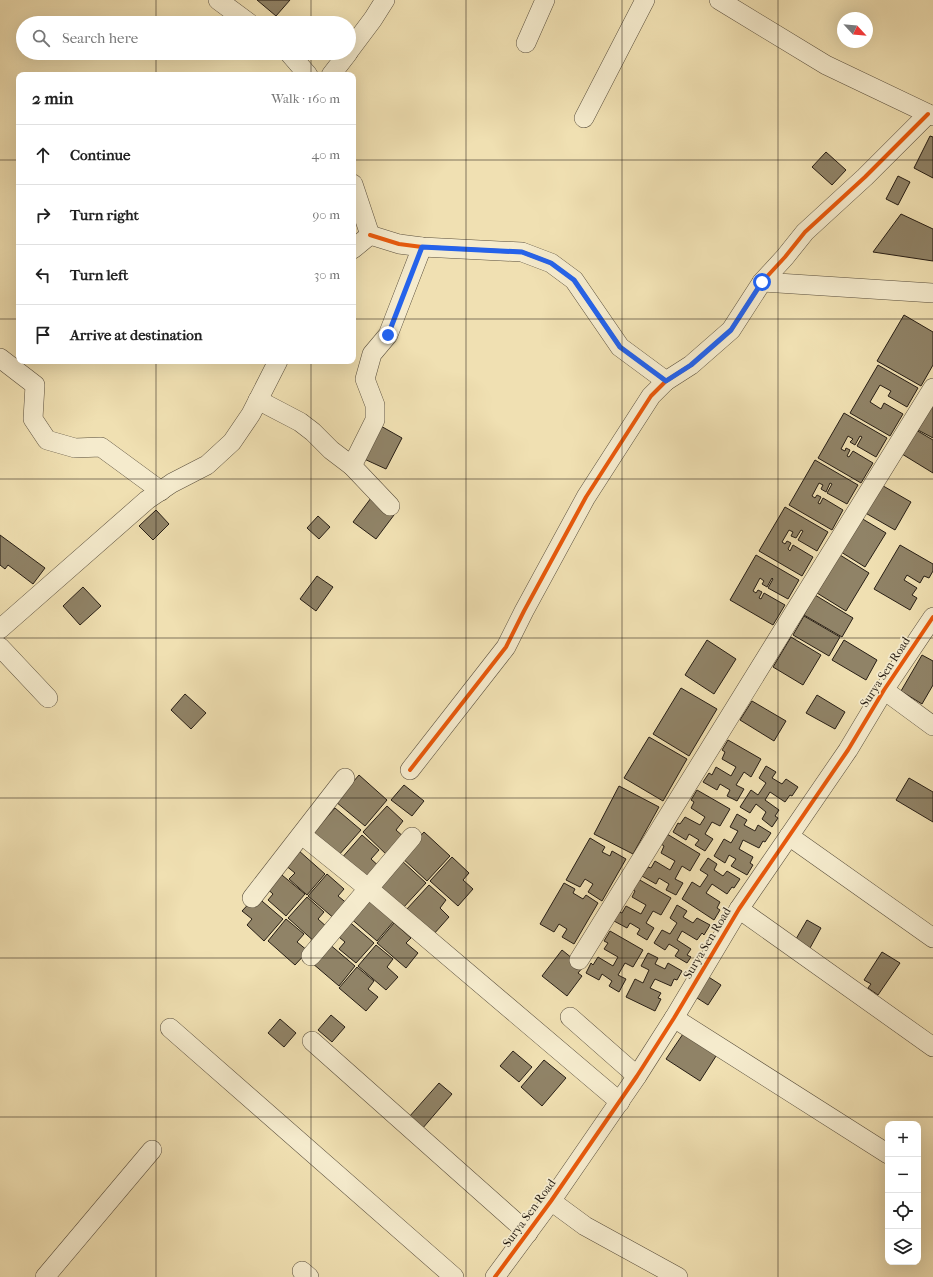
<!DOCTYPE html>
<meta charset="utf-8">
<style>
:root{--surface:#fff;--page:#f2f2f2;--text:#222;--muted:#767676;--line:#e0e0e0}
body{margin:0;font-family:"IM FELL French Canon",serif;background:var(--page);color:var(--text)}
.controls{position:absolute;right:12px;bottom:12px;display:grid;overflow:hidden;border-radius:8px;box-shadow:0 4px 16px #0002}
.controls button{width:36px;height:36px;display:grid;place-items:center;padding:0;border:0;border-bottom:1px solid var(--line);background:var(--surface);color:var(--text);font:20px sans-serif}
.compass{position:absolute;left:837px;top:12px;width:36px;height:36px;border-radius:50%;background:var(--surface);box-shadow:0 4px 16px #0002;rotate:116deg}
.stop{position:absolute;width:12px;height:12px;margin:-9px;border:3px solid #2563eb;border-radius:50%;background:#fff}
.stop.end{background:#2563eb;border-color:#fff;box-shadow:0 1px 4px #0008}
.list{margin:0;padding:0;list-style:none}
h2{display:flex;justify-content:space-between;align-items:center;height:52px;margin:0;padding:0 16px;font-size:17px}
h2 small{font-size:13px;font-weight:400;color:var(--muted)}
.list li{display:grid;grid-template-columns:26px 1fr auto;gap:12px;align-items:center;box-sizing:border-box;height:60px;padding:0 16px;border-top:1px solid var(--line)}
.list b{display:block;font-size:15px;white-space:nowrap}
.list em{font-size:13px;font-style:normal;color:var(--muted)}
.icon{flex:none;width:22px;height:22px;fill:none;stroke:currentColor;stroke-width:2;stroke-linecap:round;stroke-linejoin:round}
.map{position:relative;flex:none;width:933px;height:1277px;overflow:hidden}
.search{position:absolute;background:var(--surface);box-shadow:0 4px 16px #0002;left:16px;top:16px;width:340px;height:44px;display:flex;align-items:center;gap:10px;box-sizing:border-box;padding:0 14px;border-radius:22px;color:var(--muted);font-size:15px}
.panel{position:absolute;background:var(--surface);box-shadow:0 4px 16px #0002;left:16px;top:72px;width:340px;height:292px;border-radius:8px}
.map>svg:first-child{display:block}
</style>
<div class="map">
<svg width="933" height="1277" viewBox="0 0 933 1277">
<rect width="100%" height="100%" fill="#f0e0b2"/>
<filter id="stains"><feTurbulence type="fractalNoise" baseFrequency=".005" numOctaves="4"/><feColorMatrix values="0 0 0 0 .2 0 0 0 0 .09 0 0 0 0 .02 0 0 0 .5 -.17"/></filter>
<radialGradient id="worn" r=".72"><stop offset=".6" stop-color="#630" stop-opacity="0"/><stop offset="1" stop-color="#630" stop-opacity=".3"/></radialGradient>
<g fill="#908367" stroke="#271e15">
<polygon points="257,0 290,0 276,16"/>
<polygon points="930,136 933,137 933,178 914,168"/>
<polygon points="826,152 846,170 832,185 812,167"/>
<polygon points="898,176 910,182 898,205 886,199"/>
<polygon points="901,214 933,229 933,261 873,252"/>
<polygon points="904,315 933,332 933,365 921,386 877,361"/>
<polygon points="878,365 918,388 907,407 888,396 891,391 880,385 870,402 881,409 884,403 903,414 890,436 850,413"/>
<polygon points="933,404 933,438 918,430"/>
<polygon points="844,413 887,438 876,457 857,446 862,437 860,436 855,445 850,442 853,439 848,436 841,449 845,451 846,448 850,450 847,456 849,457 853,451 873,463 861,483 818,458"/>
<polygon points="379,425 402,438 386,469 362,458"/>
<polygon points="916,430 933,440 933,473 902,454"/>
<polygon points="815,460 858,485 847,504 827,493 832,484 830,483 826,492 821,489 823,485 819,483 812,496 815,498 817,495 821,497 818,503 820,504 823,498 843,510 832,530 789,505"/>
<polygon points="878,483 911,502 895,530 862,511"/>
<polygon points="371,498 394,515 376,539 353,522"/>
<polygon points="785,507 828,532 817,551 798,540 803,531 801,530 796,538 791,536 793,532 789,530 782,542 785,544 787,541 791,543 788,549 790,551 793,545 813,557 802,576 759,551"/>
<polygon points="156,510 169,524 153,540 139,526"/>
<polygon points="318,516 330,527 319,539 307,528"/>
<polygon points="861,518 886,533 865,567 841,552"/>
<polygon points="0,535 45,568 33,584 8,565 5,569 0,565"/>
<polygon points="900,545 933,564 933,571 929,578 924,576 920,583 907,575 904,580 917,588 912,595 917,598 910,610 874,589"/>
<polygon points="756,555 799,580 788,599 768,588 773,579 772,578 767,587 762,584 764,581 760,578 753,591 756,593 758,590 762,592 759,598 761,599 764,593 785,605 773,625 730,600"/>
<polygon points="840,555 869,573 846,611 817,593"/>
<polygon points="317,576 333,587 316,611 300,599"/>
<polygon points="83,587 101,606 80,625 63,606"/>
<polygon points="815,595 853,618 842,637 804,615"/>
<polygon points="804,616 840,637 829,656 793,635"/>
<polygon points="791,637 821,655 803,685 773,667"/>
<polygon points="707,640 736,659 714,694 685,675"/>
<polygon points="844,640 877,660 866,680 832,660"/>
<polygon points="922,655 933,661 933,685 922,704 901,691"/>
<polygon points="681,688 717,709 689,756 653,734"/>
<polygon points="185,694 206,713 191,729 171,710"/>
<polygon points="817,695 845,712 835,729 806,713"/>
<polygon points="752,701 786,721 774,741 740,720"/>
<polygon points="649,737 687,759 663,801 624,778"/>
<polygon points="728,740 761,759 751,777 744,772 736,785 744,789 737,801 727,796 730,790 720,784 717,790 703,782 709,773 712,775 716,767 731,776 736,767 722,759 725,752 722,750"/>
<polygon points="766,766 776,772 772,778 782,784 786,779 798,787 792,796 790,795 785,802 770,792 765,800 779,810 775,816 778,818 772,827 762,819 766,812 756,804 750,813 740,807 751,790 758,795 766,783 759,778"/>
<polygon points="359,775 387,800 365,826 336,802"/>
<polygon points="909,778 933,792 933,822 896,800"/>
<polygon points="404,785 424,801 412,816 391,800"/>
<polygon points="619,786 659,807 633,854 594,834"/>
<polygon points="697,790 730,809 720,826 712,822 705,834 713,839 705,851 695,845 699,840 689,834 686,840 673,832 678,823 680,824 685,817 700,825 705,817 691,808 694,802 691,800"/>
<polygon points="387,806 403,821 396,830 405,838 388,856 363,832"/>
<polygon points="335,808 361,830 338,856 312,834"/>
<polygon points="737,814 747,820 744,825 755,831 758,825 771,833 765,842 763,841 759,848 743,840 739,849 753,857 750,863 753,865 747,875 731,866 736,859 729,855 725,863 714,856 724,839 731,843 738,831 730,827"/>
<polygon points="424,832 450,856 427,881 401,857"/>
<polygon points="667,834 700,854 690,871 682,866 675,879 683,883 676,895 666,890 669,884 659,878 656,884 642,876 648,867 651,868 655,861 670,870 675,861 661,853 664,846 661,844"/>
<polygon points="362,835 379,850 371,859 381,868 368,884 340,860"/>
<polygon points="590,838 605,847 602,852 610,856 612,851 626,859 602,901 588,892 593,884 585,879 580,887 566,880"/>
<polygon points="298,850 325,874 307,895 289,879 295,873 285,865"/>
<polygon points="452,857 469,873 463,880 473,889 458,906 430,881"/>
<polygon points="708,858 717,864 714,870 723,876 727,871 740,879 734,888 732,887 727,894 712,884 706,893 720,902 717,908 720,910 714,920 682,899 692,882 700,887 708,875 700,870"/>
<polygon points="401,860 426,883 403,908 378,885"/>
<polygon points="277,871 305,894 286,916 268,900 273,894 264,886"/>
<polygon points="327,874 344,889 338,896 349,905 336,920 308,896"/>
<polygon points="638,879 671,898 661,915 653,911 646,923 654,928 647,940 637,934 640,929 630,923 627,928 614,921 619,912 622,913 626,906 641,914 646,905 632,897 635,891 632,889"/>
<polygon points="564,883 575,889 573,893 583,899 586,895 598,903 574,944 562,937 567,929 559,924 554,932 540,924"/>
<polygon points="429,885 446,900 440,908 449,917 433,935 406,910"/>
<polygon points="256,896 283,919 264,941 247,925 252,919 242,911"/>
<polygon points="307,897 324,912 318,919 328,928 316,943 288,918"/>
<polygon points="366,898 394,921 377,941 349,917"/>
<polygon points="677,905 687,911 683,917 693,923 697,918 710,925 704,935 702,933 697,940 682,931 677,940 691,949 687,955 691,957 687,963 675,956 679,950 669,944 665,950 654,943 662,930 670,934 677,923 670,918"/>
<polygon points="286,919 304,934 297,942 308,951 295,965 268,941"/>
<polygon points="346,919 374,943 356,963 339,949 345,942 334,933"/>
<polygon points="807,920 821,928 810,948 796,939"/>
<polygon points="394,923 411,938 406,943 418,953 406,968 377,943"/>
<polygon points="610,931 643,950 633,967 625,963 618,975 626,979 619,992 609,986 612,981 602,974 599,980 586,973 591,963 593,965 598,957 613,966 618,957 604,949 608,943 604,941"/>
<polygon points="328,943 355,966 339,986 312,963"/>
<polygon points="376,945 393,959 387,967 398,977 386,990 358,966"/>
<polygon points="562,950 583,967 578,973 582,976 567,996 542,976"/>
<polygon points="882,952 900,963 878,995 868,988 871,984 864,980"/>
<polygon points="648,953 658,958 655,964 665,969 668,963 682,971 677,980 674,979 671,986 655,979 650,988 661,993 658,998 661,999 655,1011 626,997 635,979 643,983 649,970 641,966"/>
<polygon points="357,967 374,981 368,989 378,997 366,1011 339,988"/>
<polygon points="707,976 721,985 708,1005 694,996"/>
<polygon points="331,1015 345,1027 332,1042 318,1030"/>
<polygon points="280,1019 296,1033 284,1047 268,1033"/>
<polygon points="685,1031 718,1053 700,1081 666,1059"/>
<polygon points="513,1051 532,1067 519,1082 500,1066"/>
<polygon points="544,1060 566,1078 542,1106 521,1087"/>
<polygon points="439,1083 452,1094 422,1129 409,1117"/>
</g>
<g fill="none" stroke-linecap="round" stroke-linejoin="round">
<defs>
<g id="street">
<polyline points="218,0 249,23"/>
<polyline points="719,0 826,65 933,116"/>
<polyline points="526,43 545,0"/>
<polyline points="349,51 373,19 385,0"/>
<polyline points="289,53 308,75"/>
<polyline points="331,75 348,53"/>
<polyline points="584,118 645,0"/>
<polyline points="353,184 370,235"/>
<polyline points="370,235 399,244 422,247 522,252 551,263 574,280 620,347 666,381 691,365 731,330 762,282 785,257 805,232 865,177 928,114"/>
<polyline points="353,249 370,235"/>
<polyline points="762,282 933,293"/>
<polyline points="0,358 35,385 33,419 47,440 75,448 101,447 161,491"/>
<polyline points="258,400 300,422 313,432 331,450 352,466 375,420 375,405 365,379 372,354 388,335 422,247"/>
<polyline points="352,466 390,506"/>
<polyline points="0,629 147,500 172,483 207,465 232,442 251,414 278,361"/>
<polyline points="0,647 48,698"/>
<polyline points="884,690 933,726"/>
<polyline points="410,770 506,647 524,611 586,497 651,396 666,381"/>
<polyline points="302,835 369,889 620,1102"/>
<polyline points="789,836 933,938"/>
<polyline points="252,898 345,778"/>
<polyline points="739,909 933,1047"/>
<polyline points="311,956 412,837"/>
<polyline points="579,960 933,388"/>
<polyline points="570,1017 637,1076"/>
<polyline points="674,1018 888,1154"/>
<polyline points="170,1028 454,1277"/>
<polyline points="312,1041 528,1233"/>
<polyline points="551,1201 585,1226 678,1277"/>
<polyline points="302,1271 309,1277"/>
<polyline points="45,1277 152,1150"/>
<polyline points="495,1277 551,1201 637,1076 674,1018 739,909 848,750 884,690 933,617"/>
</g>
</defs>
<use href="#street" stroke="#594e3c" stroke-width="20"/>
<use href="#street" stroke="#f5ebcd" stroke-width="19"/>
<defs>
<g id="cycleway">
<polyline points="370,235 399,244 422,247 522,252 551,263 574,280 620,347 666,381 691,365 731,330 762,282 785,257 805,232 865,177 928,114"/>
<polyline points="410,770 506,647 524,611 586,497 651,396 666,381"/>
<polyline points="495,1277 551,1201 637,1076 674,1018 739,909 848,750 884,690 933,617"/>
</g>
</defs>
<use href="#cycleway" stroke="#f5ebcd" stroke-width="6"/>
<use href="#cycleway" stroke="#e8590c" stroke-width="4"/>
</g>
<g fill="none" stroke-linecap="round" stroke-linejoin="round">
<polyline stroke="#2563eb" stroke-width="5" points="388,335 422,247 522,252 551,263 574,280 620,347 666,381 691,365 731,330 762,282"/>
</g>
<path fill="none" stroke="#271e15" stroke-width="1" stroke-opacity="0.55" d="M156 0V23M311 0V23M466 0V1277M622 0V1277M778 0V1277M156 53V75M311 53V75M0 160H19M353 160H933M0 319H19M353 319H933M156 361V1277M311 361V1277M0 479H933M0 638H933M0 798H933M0 958H933M0 1117H933"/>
<g text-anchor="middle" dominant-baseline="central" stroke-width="3.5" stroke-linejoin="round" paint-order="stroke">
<g font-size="12" fill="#271e15" stroke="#f5ebcd">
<text transform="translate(885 672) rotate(-57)">Surya Sen Road</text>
<text transform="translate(707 943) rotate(-59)">Surya Sen Road</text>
<text transform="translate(529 1213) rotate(-54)">Surya Sen Road</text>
</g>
</g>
<rect width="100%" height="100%" filter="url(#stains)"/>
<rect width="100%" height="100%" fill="url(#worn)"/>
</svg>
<div class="controls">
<button>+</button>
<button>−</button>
<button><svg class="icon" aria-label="locate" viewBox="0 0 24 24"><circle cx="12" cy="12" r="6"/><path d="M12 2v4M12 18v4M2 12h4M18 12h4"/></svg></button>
<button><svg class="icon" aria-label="layers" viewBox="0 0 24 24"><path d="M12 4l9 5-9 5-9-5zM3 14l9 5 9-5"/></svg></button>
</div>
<svg class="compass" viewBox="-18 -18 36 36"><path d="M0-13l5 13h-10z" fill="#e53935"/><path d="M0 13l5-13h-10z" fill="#767676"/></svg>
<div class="stop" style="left:762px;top:282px"></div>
<div class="stop end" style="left:388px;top:335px"></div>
<div class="search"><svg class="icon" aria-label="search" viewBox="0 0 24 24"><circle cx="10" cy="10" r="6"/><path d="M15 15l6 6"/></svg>Search here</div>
<section class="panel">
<h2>2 min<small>Walk · 160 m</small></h2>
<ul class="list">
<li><svg class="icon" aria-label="ahead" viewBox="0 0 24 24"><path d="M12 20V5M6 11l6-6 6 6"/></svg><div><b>Continue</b></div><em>40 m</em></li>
<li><svg class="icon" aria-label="right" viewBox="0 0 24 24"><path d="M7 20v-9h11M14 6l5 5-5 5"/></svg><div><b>Turn right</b></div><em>90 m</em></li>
<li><svg class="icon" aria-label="left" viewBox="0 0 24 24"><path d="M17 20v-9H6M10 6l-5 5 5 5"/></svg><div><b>Turn left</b></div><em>30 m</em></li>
<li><svg class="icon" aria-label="arrive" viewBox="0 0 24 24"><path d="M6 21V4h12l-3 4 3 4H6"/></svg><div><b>Arrive at destination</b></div></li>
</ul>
</section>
</div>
